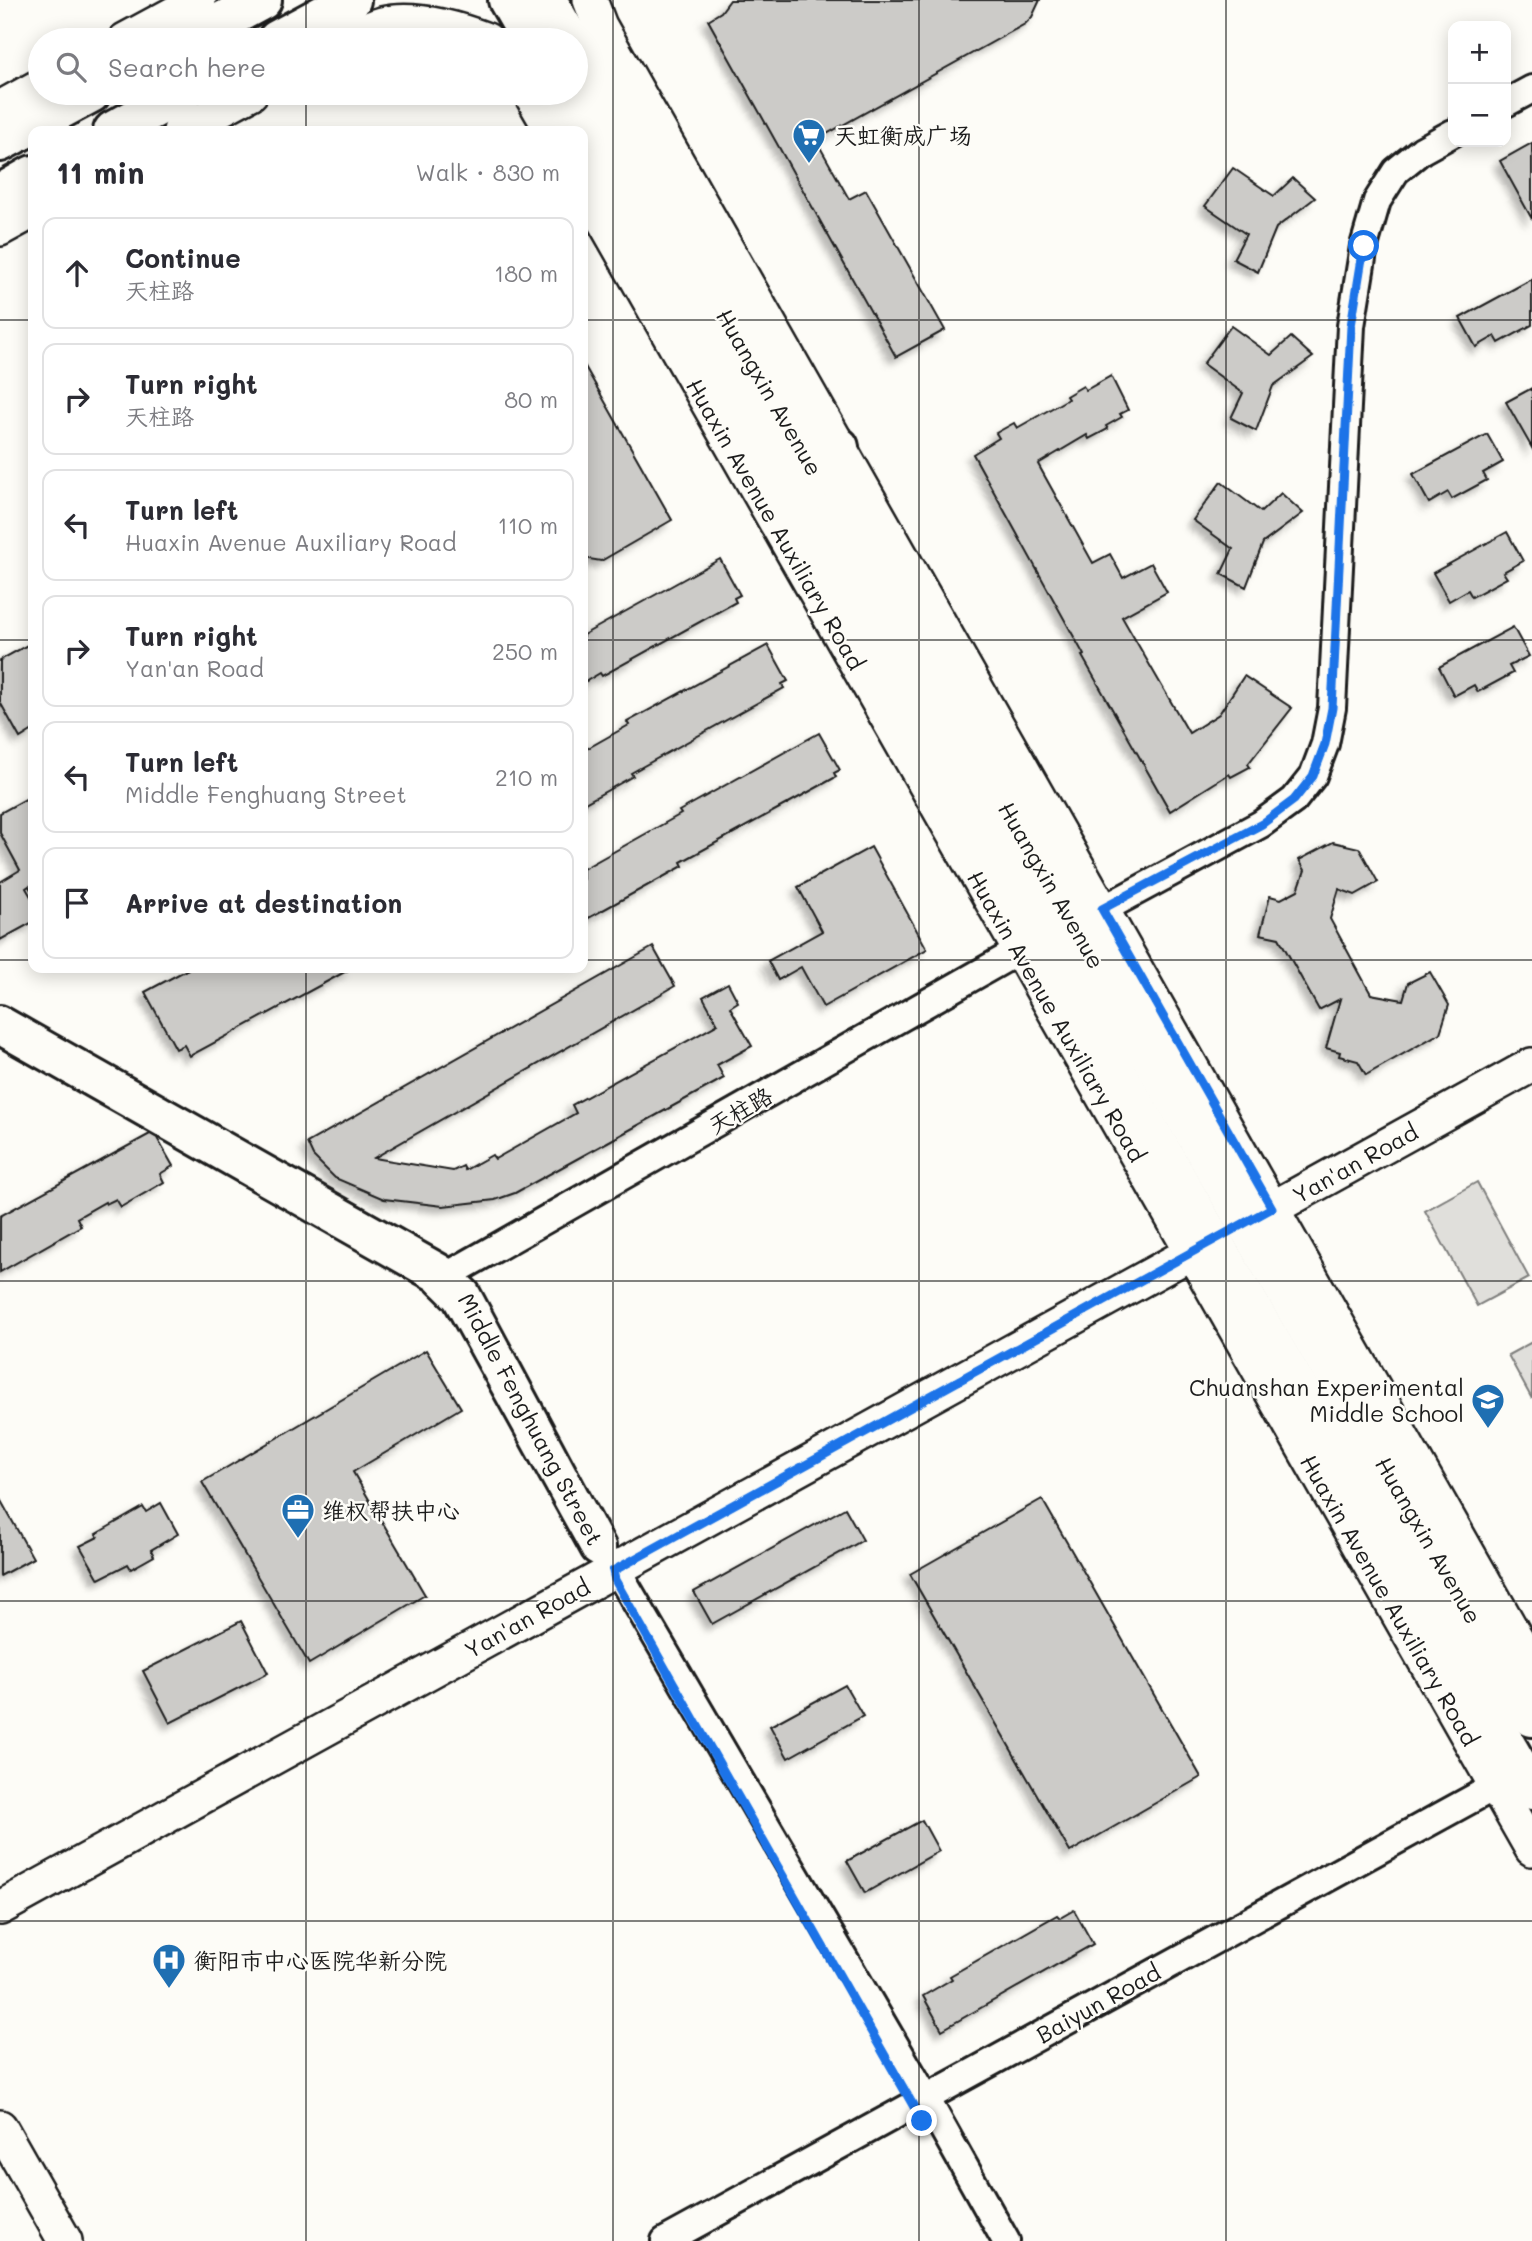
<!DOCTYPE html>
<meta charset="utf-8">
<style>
:root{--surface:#fff;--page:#f7f7f7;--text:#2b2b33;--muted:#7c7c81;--line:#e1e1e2}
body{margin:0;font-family:Mali,"LXGW WenKai TC",sans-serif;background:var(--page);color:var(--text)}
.controls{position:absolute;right:21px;top:21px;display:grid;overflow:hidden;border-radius:14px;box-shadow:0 4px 18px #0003}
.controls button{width:63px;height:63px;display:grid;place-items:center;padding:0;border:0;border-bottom:2px solid var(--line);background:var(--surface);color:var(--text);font:35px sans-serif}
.stop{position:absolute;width:21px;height:21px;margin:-16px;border:5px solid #1a73e8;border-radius:50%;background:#fff}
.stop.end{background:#1a73e8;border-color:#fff;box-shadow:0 2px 7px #0008}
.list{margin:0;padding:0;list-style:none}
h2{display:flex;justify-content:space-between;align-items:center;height:91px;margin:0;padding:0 28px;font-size:30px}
h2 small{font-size:23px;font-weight:400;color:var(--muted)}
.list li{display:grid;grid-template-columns:46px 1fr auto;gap:21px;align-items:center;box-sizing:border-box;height:112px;margin:0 14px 14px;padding:0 14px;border:2px solid var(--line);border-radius:14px}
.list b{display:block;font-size:26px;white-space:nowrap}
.list p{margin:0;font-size:23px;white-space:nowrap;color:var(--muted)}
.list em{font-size:23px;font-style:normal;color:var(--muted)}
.icon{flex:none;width:38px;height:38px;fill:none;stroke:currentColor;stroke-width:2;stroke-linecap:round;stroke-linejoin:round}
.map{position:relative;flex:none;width:1532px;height:2241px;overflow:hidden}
.search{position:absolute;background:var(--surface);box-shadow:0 4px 18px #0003;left:28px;top:28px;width:560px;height:77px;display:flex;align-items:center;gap:18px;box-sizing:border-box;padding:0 24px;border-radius:38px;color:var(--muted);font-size:26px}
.panel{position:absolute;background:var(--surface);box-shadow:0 4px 18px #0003;left:28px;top:126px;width:560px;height:847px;border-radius:14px}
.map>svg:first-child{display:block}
</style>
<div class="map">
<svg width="1532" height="2241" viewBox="0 0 1532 2241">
<defs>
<filter id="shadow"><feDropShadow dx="-6" dy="6" stdDeviation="3.5" flood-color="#0004"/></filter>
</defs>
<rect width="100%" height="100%" fill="#fdfcf7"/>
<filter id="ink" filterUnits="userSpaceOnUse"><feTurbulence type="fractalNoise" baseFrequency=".0143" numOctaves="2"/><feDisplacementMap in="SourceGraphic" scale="14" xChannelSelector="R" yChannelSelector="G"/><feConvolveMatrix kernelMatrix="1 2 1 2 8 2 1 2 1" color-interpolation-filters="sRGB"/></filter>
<g filter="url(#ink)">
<g fill="#e0dfdb" stroke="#7e7e7c" stroke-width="2">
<polygon points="1477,1182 1529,1278 1477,1306 1425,1211"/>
<polygon points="1532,1342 1532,1399 1508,1355"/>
</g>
<g fill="#cccbc8" stroke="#1c1c1c" stroke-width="2" filter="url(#shadow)">
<polygon points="730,0 1040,0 1032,17 1025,24 816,140 849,199 866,190 945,330 896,357 708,20 721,12"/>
<polygon points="1532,143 1532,219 1500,161"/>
<polygon points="1233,168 1274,196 1293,178 1315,198 1276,228 1258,272 1233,259 1246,234 1205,206"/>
<polygon points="1532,279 1532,325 1499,343 1495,336 1476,347 1460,318"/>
<polygon points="1231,326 1271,355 1291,337 1313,357 1273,386 1256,431 1231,418 1243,393 1203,364"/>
<polygon points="583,363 672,520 601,561 583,558"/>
<polygon points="1111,376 1128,410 1120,414 1122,417 1106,426 1108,429 1089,439 1087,435 1038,464 1093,563 1110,554 1123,578 1151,563 1167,592 1122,617 1189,733 1219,714 1244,676 1292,708 1248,764 1250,767 1231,777 1229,774 1170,811 1082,656 1084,655 973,454 999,438 996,433 1014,423 1017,428 1068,399 1066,396 1083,386 1086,390"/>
<polygon points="1532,388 1532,448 1506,402"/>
<polygon points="1487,434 1503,462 1483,473 1487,480 1452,499 1448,492 1429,503 1413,474"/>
<polygon points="1221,482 1261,512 1281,493 1303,513 1263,543 1246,587 1221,574 1233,549 1193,520"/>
<polygon points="1507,532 1523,561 1503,572 1507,578 1472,597 1468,590 1449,601 1433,573"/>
<polygon points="720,559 740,595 734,598 736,602 602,676 600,673 583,683 583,635"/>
<polygon points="1513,627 1529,656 1509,666 1513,673 1478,692 1474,685 1454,696 1439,667"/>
<polygon points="33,642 33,730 20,738 0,702 0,660"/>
<polygon points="768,645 788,681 782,684 784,688 631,773 633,776 583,804 583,751 629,725 627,722"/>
<polygon points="819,733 840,770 834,773 836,777 681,862 683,866 583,921 583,869 681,814 679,811"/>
<polygon points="33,795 33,894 29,886 26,888 33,900 33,922 0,940 0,882 20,870 0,833 0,813"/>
<polygon points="1333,842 1359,848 1378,882 1355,895 1339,889 1330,919 1371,994 1403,1000 1408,983 1430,972 1449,1005 1440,1033 1366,1075 1358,1061 1339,1056 1340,1052 1326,1048 1340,999 1319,1010 1279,938 1260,934 1270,896 1281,899 1298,890 1305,870 1299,860"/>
<polygon points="871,847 927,949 823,1007 801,967 778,980 768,961 822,931 798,887"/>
<polygon points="653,947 675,986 374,1158 453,1171 463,1166 465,1170 492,1155 495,1159 576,1113 572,1105 718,1024 703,997 728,983 738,1002 730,1007 752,1046 717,1065 724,1078 515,1193 495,1200 443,1206 384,1199 335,1178 313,1156 307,1143"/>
<polygon points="190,968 352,968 190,1056 184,1045 176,1049 145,992"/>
<polygon points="150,1134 157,1138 173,1166 160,1174 164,1182 121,1207 116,1199 106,1204 105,1202 77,1218 81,1226 0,1272 0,1216"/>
<polygon points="426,1350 461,1408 353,1472 425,1595 309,1664 202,1482"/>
<polygon points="0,1499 33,1558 0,1576"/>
<polygon points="1042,1499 1201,1777 1070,1852 910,1574"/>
<polygon points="161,1503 178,1534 151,1550 154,1556 131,1569 128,1564 99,1579 80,1546 98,1537 96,1534 143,1507 146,1512"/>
<polygon points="845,1508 863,1540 712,1624 694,1592"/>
<polygon points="241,1621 268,1673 170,1723 143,1671"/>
<polygon points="845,1685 863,1716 788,1758 770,1726"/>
<polygon points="922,1820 939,1851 865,1893 847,1861"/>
<polygon points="1074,1910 1093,1944 942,2030 923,1996 952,1979 950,1976 1057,1915 1060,1918"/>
</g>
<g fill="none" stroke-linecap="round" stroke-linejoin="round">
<defs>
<g id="minor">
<polyline points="1506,103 1532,89"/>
<polyline points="1085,919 1261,824 1294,800 1313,776 1325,744 1332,708 1351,326 1364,246 1377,201 1396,171 1422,150 1453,133"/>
<polyline points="0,1019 441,1268 466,1292 602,1546 602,1554 595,1550 456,1299 435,1278 0,1031"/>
<polyline points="440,1283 448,1275 1036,941"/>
<polyline points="613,1571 621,1577 926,2098 1006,2241"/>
<polyline points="665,2241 1512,1777"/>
</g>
<g id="major">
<polyline points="590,0 600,26 1532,1666"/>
<polyline points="125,40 199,0"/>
<path d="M347 40C358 34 370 27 382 24 414 16 458 29 487 40"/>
<polyline points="530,93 552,131"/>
<polyline points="0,108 40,86"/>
<polyline points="180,131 251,93"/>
<polyline points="583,184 1532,1849"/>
<polyline points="0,229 33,211"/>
<polyline points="1253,1219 1532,1065"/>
<polyline points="0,1908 1209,1243"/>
<polyline points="0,2127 65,2241"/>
</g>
<g id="highway">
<polyline points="508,0 531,40"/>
<polyline points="547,0 570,40"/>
<polyline points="188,40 262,0"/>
<polyline points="277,40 351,0"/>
<polyline points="576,50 1236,1206 1532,1717"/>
<polyline points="560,93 582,131"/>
<polyline points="113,131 182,93"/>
<polyline points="583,133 1203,1224 1532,1790"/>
<polyline points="0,142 91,93"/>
<polyline points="0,194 33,175"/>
<polyline points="839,447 846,512"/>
</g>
</defs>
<use href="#minor" stroke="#1c1c1c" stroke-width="32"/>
<use href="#major" stroke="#1c1c1c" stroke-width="38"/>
<use href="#highway" stroke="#1c1c1c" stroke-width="44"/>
<use href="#minor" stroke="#fdfcf7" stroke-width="26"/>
<use href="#major" stroke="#fdfcf7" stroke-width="33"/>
<use href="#highway" stroke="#fdfcf7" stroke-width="38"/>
</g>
</g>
<g fill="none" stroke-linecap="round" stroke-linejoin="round" filter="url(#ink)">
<polyline stroke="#1a73e8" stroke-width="9" points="922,2121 615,1580 613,1571 1272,1208 1102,909 1262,824 1294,800 1313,776 1325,744 1332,708 1351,326 1364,246"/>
</g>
<path fill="none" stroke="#1c1c1c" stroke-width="2" stroke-opacity="0.55" d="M306 0V40M613 0V2241M919 0V2241M1226 0V2241M306 93V131M0 320H33M583 320H1532M0 640H33M583 640H1532M0 960H33M583 960H1532M306 968V2241M0 1281H1532M0 1601H1532M0 1921H1532"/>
<defs>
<symbol id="supermarket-pin" viewBox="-11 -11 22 30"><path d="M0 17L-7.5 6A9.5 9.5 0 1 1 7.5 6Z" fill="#1f6fb2" stroke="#fdfcf7"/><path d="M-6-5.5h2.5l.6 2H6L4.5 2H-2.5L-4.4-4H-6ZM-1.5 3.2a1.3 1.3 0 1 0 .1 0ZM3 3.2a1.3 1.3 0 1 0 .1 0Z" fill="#fff"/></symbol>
<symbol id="school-pin" viewBox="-11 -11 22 30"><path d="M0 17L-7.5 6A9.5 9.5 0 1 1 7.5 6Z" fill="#1f6fb2" stroke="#fdfcf7"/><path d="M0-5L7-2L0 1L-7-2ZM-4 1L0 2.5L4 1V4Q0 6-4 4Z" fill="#fff"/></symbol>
<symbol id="office-pin" viewBox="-11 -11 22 30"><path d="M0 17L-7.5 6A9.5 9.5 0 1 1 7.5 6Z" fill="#1f6fb2" stroke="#fdfcf7"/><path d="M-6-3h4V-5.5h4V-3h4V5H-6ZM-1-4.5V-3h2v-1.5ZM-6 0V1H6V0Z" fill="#fff"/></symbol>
<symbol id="hospital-pin" viewBox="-11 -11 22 30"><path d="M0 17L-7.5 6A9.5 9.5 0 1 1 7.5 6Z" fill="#1f6fb2" stroke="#fdfcf7"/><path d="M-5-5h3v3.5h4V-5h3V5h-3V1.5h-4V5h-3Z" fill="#fff"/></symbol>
</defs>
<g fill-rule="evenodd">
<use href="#supermarket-pin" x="790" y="116" width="38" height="52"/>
<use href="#school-pin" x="1469" y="1381" width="38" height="52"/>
<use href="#office-pin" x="279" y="1491" width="38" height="52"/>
<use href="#hospital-pin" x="150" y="1941" width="38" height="52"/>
</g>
<g text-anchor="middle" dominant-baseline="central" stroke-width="5" stroke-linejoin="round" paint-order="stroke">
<g font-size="23" fill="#1c1c1c" stroke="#fdfcf7" text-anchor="start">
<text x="834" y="135">天虹衡成广场</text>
<text x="1464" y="1387" text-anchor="end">Chuanshan Experimental<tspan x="1464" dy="26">Middle School</tspan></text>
<text x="322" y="1510">维权帮扶中心</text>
<text x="194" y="1960">衡阳市中心医院华新分院</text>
</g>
<g font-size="23" fill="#1c1c1c" stroke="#fdfcf7">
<text transform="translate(770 392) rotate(60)">Huangxin Avenue</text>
<text transform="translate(776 524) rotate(60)">Huaxin Avenue Auxiliary Road</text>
<text transform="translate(1052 885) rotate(60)">Huangxin Avenue</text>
<text transform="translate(1057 1016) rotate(60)">Huaxin Avenue Auxiliary Road</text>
<text transform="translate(740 1110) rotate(-30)">天柱路</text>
<text transform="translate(1355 1163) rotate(-29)">Yan'an Road</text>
<text transform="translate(531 1419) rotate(62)">Middle Fenghuang Street</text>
<text transform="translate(1429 1540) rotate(60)">Huangxin Avenue</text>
<text transform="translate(1390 1600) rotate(60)">Huaxin Avenue Auxiliary Road</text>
<text transform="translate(527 1618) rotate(-29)">Yan'an Road</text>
<text transform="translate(1098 2003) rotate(-29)">Baiyun Road</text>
</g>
</g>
</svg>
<div class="controls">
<button>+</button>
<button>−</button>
</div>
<div class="stop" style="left:1364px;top:246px"></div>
<div class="stop end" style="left:922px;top:2121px"></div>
<div class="search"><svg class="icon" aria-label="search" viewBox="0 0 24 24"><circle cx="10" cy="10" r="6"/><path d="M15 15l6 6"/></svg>Search here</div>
<section class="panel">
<h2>11 min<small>Walk · 830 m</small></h2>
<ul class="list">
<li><svg class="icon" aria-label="ahead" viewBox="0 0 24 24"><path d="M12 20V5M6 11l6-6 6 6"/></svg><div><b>Continue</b><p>天柱路</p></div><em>180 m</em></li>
<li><svg class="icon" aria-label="right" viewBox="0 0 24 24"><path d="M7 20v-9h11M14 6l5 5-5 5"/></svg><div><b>Turn right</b><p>天柱路</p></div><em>80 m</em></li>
<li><svg class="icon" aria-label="left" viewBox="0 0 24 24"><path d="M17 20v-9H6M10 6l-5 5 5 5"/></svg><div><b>Turn left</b><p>Huaxin Avenue Auxiliary Road</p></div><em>110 m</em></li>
<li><svg class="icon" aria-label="right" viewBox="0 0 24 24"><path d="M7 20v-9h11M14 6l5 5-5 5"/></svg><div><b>Turn right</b><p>Yan'an Road</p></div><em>250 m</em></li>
<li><svg class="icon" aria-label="left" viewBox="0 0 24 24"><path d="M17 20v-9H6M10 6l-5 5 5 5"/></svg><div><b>Turn left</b><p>Middle Fenghuang Street</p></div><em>210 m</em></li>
<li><svg class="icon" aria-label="arrive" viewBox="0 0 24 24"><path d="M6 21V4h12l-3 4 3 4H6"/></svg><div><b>Arrive at destination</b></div></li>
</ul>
</section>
</div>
